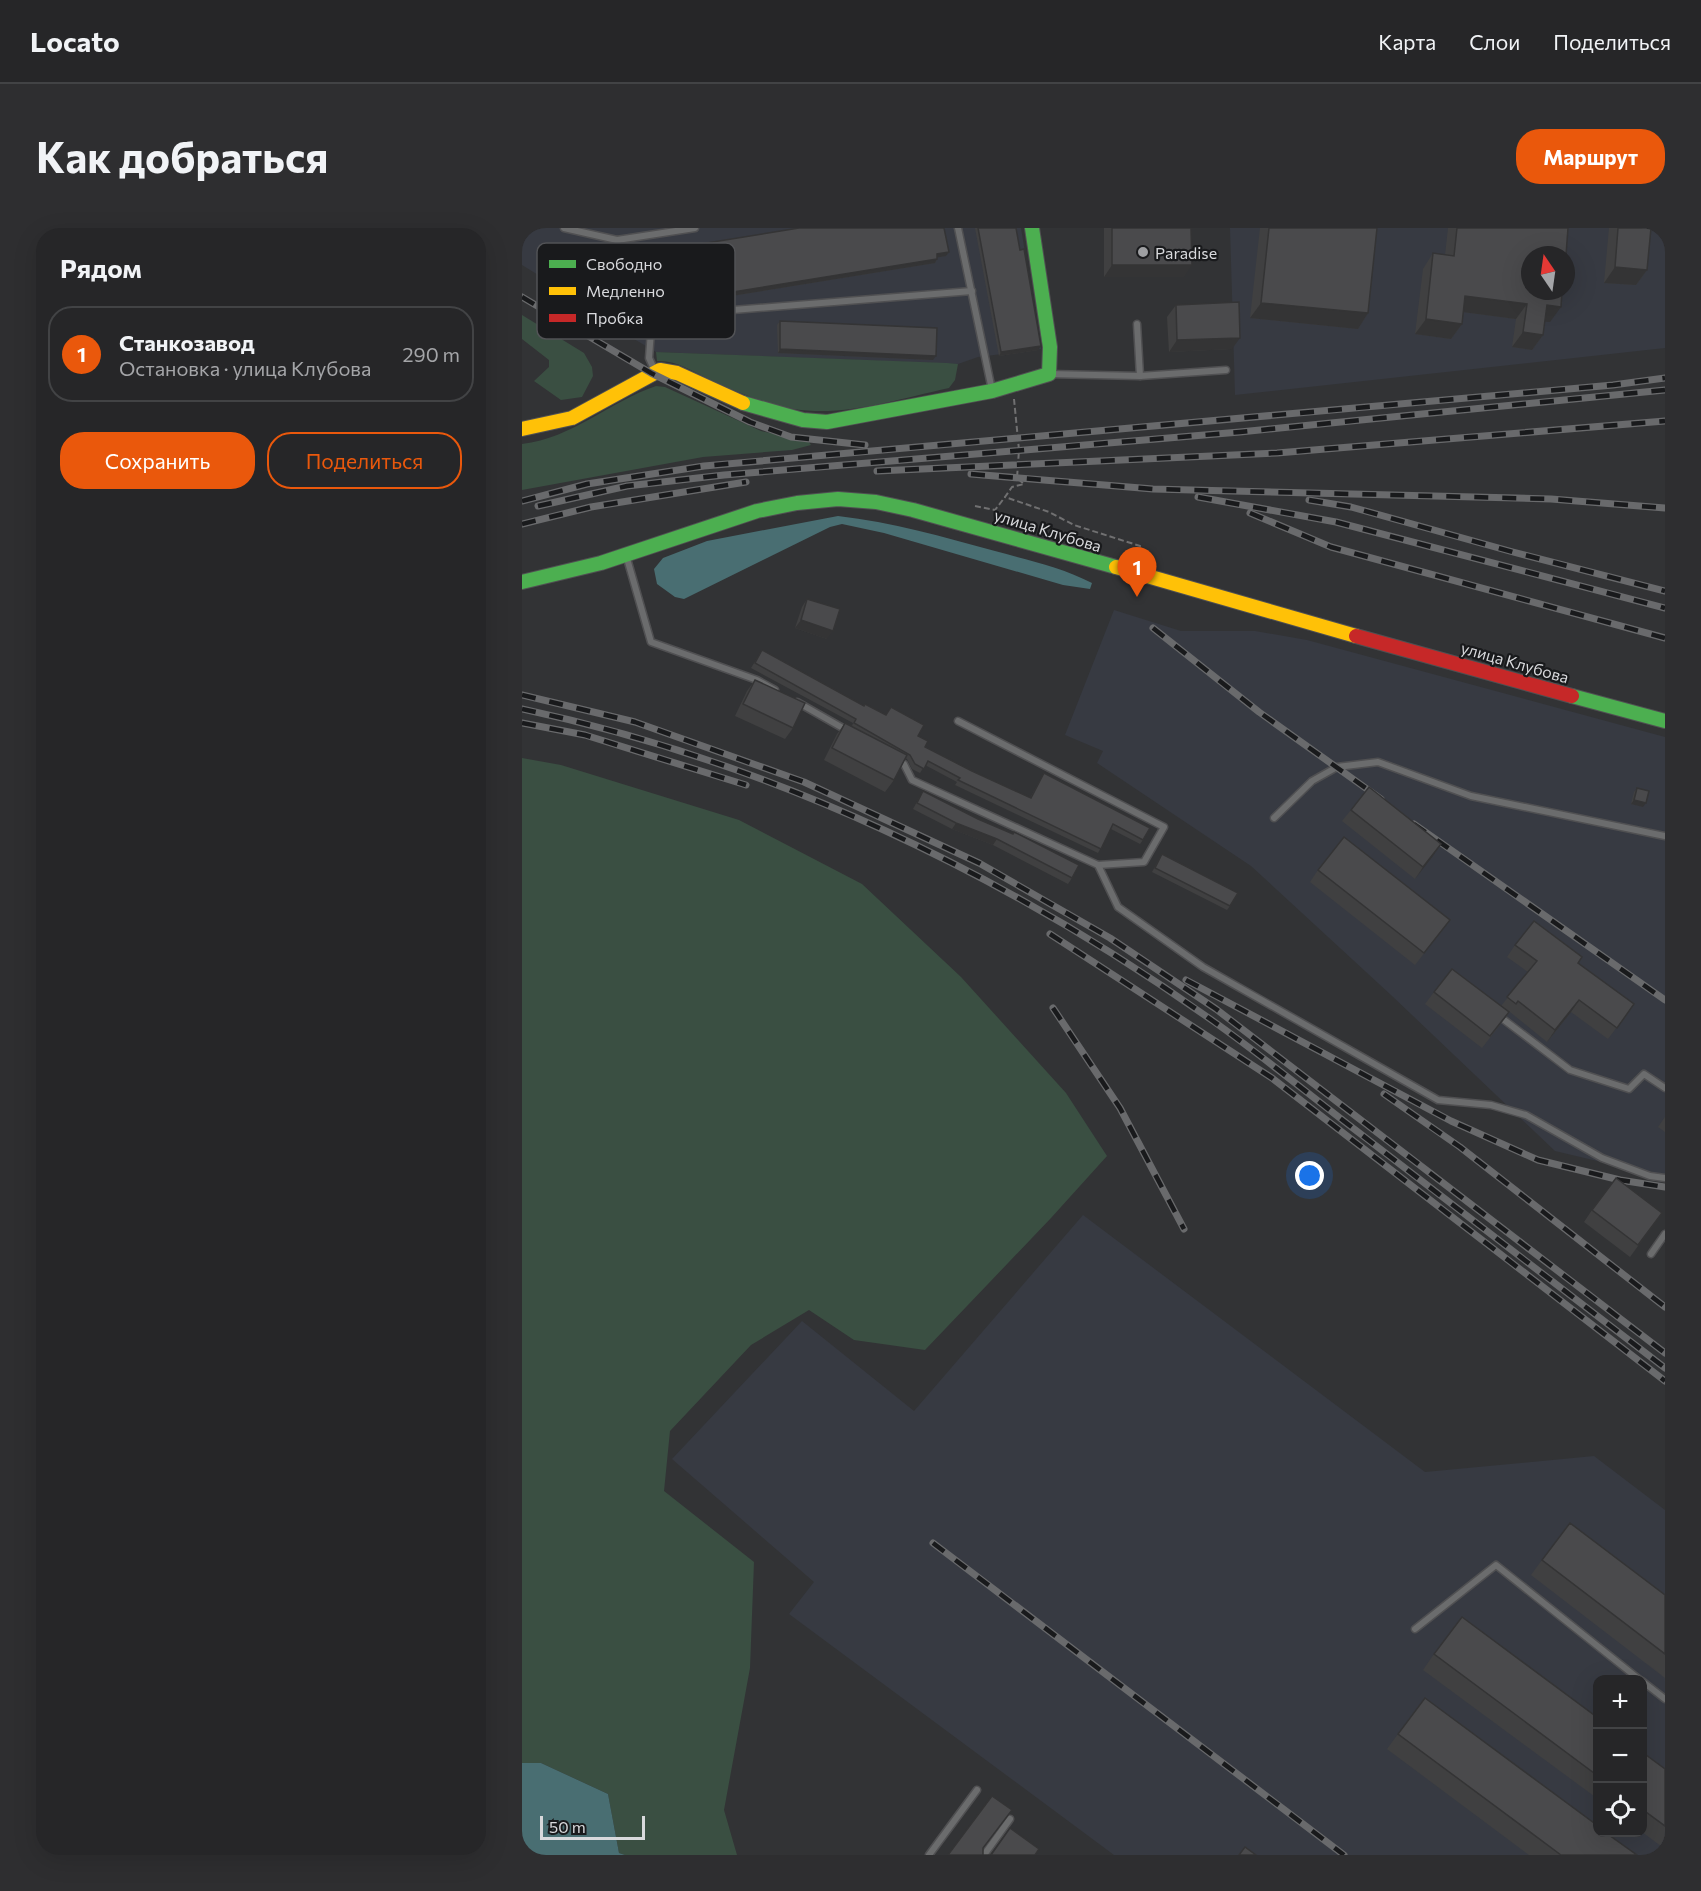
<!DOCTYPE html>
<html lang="ru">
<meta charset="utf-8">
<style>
:root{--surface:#262628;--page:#2e2e30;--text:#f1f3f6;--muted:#a4a5a8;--line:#424345;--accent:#ea580c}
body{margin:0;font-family:Commissioner,sans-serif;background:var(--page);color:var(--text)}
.controls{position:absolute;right:18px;bottom:18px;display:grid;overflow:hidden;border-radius:12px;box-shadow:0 6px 24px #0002}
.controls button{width:54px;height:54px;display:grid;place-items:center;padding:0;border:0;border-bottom:2px solid var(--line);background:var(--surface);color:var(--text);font:30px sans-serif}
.compass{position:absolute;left:999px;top:18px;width:54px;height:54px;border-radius:50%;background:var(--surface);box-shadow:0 6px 24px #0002;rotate:347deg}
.scale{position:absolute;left:18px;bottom:15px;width:105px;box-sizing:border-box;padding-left:6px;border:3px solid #d8d9dc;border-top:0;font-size:16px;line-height:21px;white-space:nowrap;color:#d8d9dc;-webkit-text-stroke:4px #191a1c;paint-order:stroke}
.you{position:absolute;left:788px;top:948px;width:21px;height:21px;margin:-15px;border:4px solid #fff;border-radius:50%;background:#1a73e8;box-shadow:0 0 0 9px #1a73e833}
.badge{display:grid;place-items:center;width:39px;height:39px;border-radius:50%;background:var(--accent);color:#fff;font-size:20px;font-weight:700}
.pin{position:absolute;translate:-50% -50px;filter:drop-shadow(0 2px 3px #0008)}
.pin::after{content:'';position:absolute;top:32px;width:21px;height:18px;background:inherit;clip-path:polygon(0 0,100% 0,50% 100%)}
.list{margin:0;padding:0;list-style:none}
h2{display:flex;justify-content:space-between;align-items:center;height:78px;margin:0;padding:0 24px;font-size:26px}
h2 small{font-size:20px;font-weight:400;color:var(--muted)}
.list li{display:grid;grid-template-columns:39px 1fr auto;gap:18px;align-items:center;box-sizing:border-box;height:96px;margin:0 12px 12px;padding:0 12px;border:2px solid var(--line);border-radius:24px}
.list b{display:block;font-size:22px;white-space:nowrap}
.list p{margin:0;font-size:20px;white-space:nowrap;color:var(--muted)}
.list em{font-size:20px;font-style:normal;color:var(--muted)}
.actions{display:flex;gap:12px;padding:18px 24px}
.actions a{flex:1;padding:14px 0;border:2px solid var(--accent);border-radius:24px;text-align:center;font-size:21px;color:var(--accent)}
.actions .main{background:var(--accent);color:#fff}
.icon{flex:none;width:33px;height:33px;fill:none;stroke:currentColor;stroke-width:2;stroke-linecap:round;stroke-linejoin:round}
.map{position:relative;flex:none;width:1143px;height:1627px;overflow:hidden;border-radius:24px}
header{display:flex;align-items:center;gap:36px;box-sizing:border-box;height:84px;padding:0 30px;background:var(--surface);border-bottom:2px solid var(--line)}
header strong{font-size:28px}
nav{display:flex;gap:33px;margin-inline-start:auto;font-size:21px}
.intro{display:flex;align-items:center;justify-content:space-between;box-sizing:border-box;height:144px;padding:0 36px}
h1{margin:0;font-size:42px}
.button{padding:15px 27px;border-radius:24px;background:var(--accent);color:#fff;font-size:21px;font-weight:700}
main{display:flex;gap:36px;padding:0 36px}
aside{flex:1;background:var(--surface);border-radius:24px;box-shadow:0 6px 24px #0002}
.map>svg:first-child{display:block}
</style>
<header>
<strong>Locato</strong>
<nav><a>Карта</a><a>Слои</a><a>Поделиться</a></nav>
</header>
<div class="intro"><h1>Как добраться</h1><a class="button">Маршрут</a></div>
<main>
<aside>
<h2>Рядом<small></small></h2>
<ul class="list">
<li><span class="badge">1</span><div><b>Станкозавод</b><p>Остановка · улица Клубова</p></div><em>290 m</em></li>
</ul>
<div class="actions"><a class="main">Сохранить</a><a>Поделиться</a></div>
</aside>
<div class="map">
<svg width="1143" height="1627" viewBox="0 0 1143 1627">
<rect width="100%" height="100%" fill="#323335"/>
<g fill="#373a42" fill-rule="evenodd">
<polygon points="0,0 499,0 519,121 456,129 436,136 134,124 75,89 62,75 0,37"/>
<path d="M708 0H1143V120L713 167ZM1008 27H1044V63H1008Z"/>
<polygon points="592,382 659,403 733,403 785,412 1143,509 1143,949 1033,923 869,767 729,638 575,535 581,523 543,507"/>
<path d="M561 987 903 1244 1072 1228 1143 1282V1627H592L267 1386 292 1354 150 1231 280 1093 392 1183ZM1076 1452H1120V1604H1076Z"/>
</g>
<g fill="#3a4f42">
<polygon points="0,87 62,125 70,139 71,148 60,169 39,172 12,153 27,139 27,132 0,111"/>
<path d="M134 124 425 135 436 136 433 152 427 160C367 173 307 195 246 175 226 169 206 160 187 151 169 143 155 132 135 133Z"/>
<path d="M134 158 143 159 239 203 286 213 289 217 270 222 181 229 0 262V216C51 210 87 174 134 158Z"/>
<polygon points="0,530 39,537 217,592 340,656 439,749 544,865 585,928 529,990 403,1122 332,1112 287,1082 229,1117 148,1203 142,1263 232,1334 228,1440 202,1582 215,1627 103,1627 97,1625 86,1566 19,1535 0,1535"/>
</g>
<g fill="#496e72">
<path d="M316 288C370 294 421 309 473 323 505 332 540 339 570 355L568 361 541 357 362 305 320 296 308 299 162 371 153 369 135 356 132 341 141 330 185 313Z"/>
<polygon points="0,1535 19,1535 86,1566 97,1625 103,1627 0,1627"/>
</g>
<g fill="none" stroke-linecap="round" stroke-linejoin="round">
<defs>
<g id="lane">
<polyline points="42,0 95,12"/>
<polyline points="173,0 95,12 111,90 450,63"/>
<polyline points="436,0 470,162"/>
<polyline points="130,89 127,130 133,143"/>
<polyline points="615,96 618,148"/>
<polyline points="527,146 618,148 704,142"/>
<polyline points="104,327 129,414 235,452 253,462"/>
<polyline points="275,474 326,503"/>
<polyline points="436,493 642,599 622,634 576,637"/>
<polyline points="374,531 382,536 390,552 576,637 596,679 681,739 916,872 969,877 1004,887 1080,930 1128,948 1143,950"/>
<polyline points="752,590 790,553 815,539 856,534 949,568 1143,608"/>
<polyline points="977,788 1048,842 1107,861 1122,846 1143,860"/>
<polyline points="1129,1026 1143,1006"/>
<polyline points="893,1401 974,1337 1118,1452"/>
<polyline points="1120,1453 1143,1471"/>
<polyline points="407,1627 455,1562"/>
<polyline points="462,1627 488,1591"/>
</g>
<g id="fast">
<polyline points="221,175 281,192 305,194 470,163 527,146 528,119 510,0"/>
<polyline points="0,354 79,335 235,283 275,275 316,271 354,274 391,282 594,339"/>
<polyline points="1050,468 1143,493"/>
</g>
<g id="slow">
<polyline points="0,201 50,190 138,142 155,145 221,175"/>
<polyline points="594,339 834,408"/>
</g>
<polyline id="jam" points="834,408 1050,468"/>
</defs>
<use href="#lane" stroke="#505052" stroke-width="9"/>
<use href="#fast" stroke="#505052" stroke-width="16"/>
<use href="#slow" stroke="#505052" stroke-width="16"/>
<use href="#jam" stroke="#505052" stroke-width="16"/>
<g stroke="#707071" stroke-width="2" stroke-dasharray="6 3" stroke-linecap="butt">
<polyline points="492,171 497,222 495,250 502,256 490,259 483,269 527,284 552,297 618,318 614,330"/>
<polyline points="453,278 473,282 483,269"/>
</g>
<use href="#lane" stroke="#6b6c6d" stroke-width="6"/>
<use href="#fast" stroke="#4caf50" stroke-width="14"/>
<use href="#slow" stroke="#ffc107" stroke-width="14"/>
<use href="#jam" stroke="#c62828" stroke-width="14"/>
<defs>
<g id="rail">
<polyline points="0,69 129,145 228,194 269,209 343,217"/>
<polyline points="355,243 755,225 1143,193"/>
<polyline points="449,246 631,261 1029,271 1143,280"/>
<polyline points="676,269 814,294 1143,380"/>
<polyline points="787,272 829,279 991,324 1143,363"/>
<polyline points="0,273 65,256 182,238 1091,157 1143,150"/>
<polyline points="16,278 105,258 202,247 718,204 1143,162"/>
<polyline points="728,285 809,319 1143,410"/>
<polyline points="0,296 69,279 224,254"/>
<polyline points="631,400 737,484 859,571"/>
<polyline points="0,467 113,494 282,554 457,635 588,710 694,781 1143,1125"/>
<path d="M0 481C249 534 484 646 691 793 742 829 790 869 840 907 941 985 1042 1062 1143 1140"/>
<polyline points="0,495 63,507 224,557"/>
<polyline points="892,596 1143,772"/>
<polyline points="528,706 750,850 1143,1153"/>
<polyline points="664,752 929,893 1016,932 1098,952 1143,959"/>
<polyline points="531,780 598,880 662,1001"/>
<polyline points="862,866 938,919 1143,1079"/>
<polyline points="411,1315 822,1627"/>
</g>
</defs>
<use href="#rail" stroke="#696a6c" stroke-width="7"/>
<use href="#rail" stroke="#191a1c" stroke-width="4.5" stroke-dasharray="14" stroke-linecap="butt"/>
</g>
<g fill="#404041">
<polygon points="453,0 494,0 516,122 477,128"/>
<polygon points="582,0 669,0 662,49 582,49"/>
<polygon points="738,0 855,0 846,85 836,101 728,90"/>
<polygon points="926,0 1046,0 1028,94 1023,93 1021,107 1010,122 990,119 994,91 941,84 940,96 929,111 893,106 901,41 911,25 923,27"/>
<polygon points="1087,0 1129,0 1125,42 1114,57 1082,55"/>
<polygon points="427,24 424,28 415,29 415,31 413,35 116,83 107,31 110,27"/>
<polygon points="654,77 710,121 647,124 645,89"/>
<polygon points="258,93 411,132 256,125 255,97"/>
<polygon points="285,371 305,411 273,400 280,379"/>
<polygon points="240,422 342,478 364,487 369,479 396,508 403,519 450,543 508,570 522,545 621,612 618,616 589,601 576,625 433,557 435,554 403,537 398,545 390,541 385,531 383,530 372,552 363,564 302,532 315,506 323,495 330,498 331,495 229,440"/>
<polygon points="233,452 271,500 263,511 213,488 225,463"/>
<polygon points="1115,560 1121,579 1109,576 1112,564"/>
<polygon points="401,563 456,591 550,650 546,656 471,617 430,601 391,581"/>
<polygon points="829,582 919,616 893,651 820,593"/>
<polygon points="640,626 708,678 705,682 630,644"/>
<polygon points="796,642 928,692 893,737 788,654"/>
<polygon points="993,717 1056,735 1112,776 1086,811 1049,784 1025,814 988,784 960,820 903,776 912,764 979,778 1006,744 985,729"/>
<polygon points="1143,889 1143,904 1136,899"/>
<polygon points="1070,982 1140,985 1108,1029 1062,994"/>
<polygon points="1020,1332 1143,1367 1143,1450 1009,1347"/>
<polygon points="912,1426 1076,1490 1076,1571 901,1442"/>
<polygon points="876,1506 1115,1627 1007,1627 865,1521"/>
<polygon points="1120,1524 1143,1541 1143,1621 1120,1604"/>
</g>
<g fill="#343435">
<polygon points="427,24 424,28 412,30 415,26"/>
<polygon points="415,31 413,35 116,83 118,79"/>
<polygon points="590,37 670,37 662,49 582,49"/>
<polygon points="1093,39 1125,42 1114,57 1082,55"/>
<polygon points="943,68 1005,76 994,91 933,83"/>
<polygon points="739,75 846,85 836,101 728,90"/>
<polygon points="1025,77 1039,79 1028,94 1014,93"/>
<polygon points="904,91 940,96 929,111 893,106"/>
<polygon points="1001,104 1021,107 1010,122 990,119"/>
<polygon points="718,110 710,121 647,124 655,112"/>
<polygon points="519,118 516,122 477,128 479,124"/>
<polygon points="258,121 414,128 411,132 256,125"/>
<polygon points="279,392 311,403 305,411 273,400"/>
<polygon points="1112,572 1124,575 1121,579 1109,576"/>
<polygon points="434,595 475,611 471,617 430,601"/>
<polygon points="919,616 911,628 893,651 901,639"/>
<polygon points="1057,772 1049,784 1025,814 1033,802"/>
</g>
<g fill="#4a4a4c" stroke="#343435" stroke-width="1.5">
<polygon points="277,0 422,0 427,24 415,26 415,31 118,79 110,27"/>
<polygon points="456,0 494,0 498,22 502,21 519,118 479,124"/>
<polygon points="590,0 669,0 670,37 590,37"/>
<polygon points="747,0 855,0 846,85 739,75"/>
<polygon points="935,0 1046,0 1044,27 1008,27 1008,63 1040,63 1039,79 1025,77 1021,107 1001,104 1005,76 943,68 940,96 904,91 911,25 932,28"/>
<polygon points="1096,0 1129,0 1125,42 1093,39"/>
<polygon points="717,74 718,110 655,112 654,77"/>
<polygon points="258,93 415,100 414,128 258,121"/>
<polygon points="285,371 318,381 311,403 279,392"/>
<polygon points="240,422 342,478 343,476 364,487 369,479 402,497 396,508 406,513 403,519 450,543 509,570 522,545 628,600 621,612 591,596 579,621 436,552 438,550 406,533 402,541 393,536 388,527 332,495 334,491 233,435"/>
<polygon points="233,452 283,475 271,500 221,476"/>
<polygon points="323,495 385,527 372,552 310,520"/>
<polygon points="847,559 919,616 901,639 829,582"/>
<polygon points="1115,560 1127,563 1124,575 1112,572"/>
<polygon points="401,563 456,591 491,606 492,604 557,637 550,650 475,611 434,595 395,575"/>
<polygon points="822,609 928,692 902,725 796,642"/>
<polygon points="640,626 716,665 708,678 633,640"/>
<polygon points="1012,693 1060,729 1056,735 1112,776 1095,800 1057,772 1033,802 996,773 994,776 985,769 1015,733 993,717"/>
<polygon points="930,741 987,784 968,808 912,764"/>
<polygon points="1094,950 1140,985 1116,1017 1070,982"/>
<polygon points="1048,1295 1143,1367 1143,1426 1020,1332"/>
<polygon points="940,1389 1076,1490 1076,1548 912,1426"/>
<polygon points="903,1470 1076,1598 1076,1605 1084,1605 1115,1627 1039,1627 876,1506"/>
<polygon points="1120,1524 1143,1541 1143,1598 1120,1581"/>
<polygon points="470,1568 490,1582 461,1620 461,1627 469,1627 488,1600 517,1621 513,1627 426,1627"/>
<polygon points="723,1619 734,1627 717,1627"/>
</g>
<circle fill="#9e9fa2" stroke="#191a1c" stroke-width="2" cx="621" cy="24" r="6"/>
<g text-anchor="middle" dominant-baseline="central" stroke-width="4.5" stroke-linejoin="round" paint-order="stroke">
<g font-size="16" fill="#d8d9dc" stroke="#191a1c" text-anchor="start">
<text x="633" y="24">Paradise</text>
</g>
<g font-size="16" fill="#d8d9dc" stroke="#191a1c">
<text transform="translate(526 302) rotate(17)">улица Клубова</text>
<text transform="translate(993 434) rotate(16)">улица Клубова</text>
</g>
</g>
<rect x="15" y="15" width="198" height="96" rx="9" fill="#191a1c" stroke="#525356" stroke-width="1.5"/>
<rect x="27" y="32" width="27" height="8" fill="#4caf50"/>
<rect x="27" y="59" width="27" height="8" fill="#ffc107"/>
<rect x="27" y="86" width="27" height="8" fill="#c62828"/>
<g font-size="16" fill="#d8d9dc">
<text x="64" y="42">Свободно</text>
<text x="64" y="69">Медленно</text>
<text x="64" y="96">Пробка</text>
</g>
</svg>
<div class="controls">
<button>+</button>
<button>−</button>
<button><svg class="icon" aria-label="locate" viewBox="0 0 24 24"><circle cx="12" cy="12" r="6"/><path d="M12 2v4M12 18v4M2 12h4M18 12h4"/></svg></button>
</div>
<svg class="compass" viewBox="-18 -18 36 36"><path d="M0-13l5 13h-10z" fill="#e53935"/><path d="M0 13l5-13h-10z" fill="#a4a5a8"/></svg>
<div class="scale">50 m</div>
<div class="you"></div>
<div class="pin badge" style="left:615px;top:369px">1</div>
</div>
</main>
